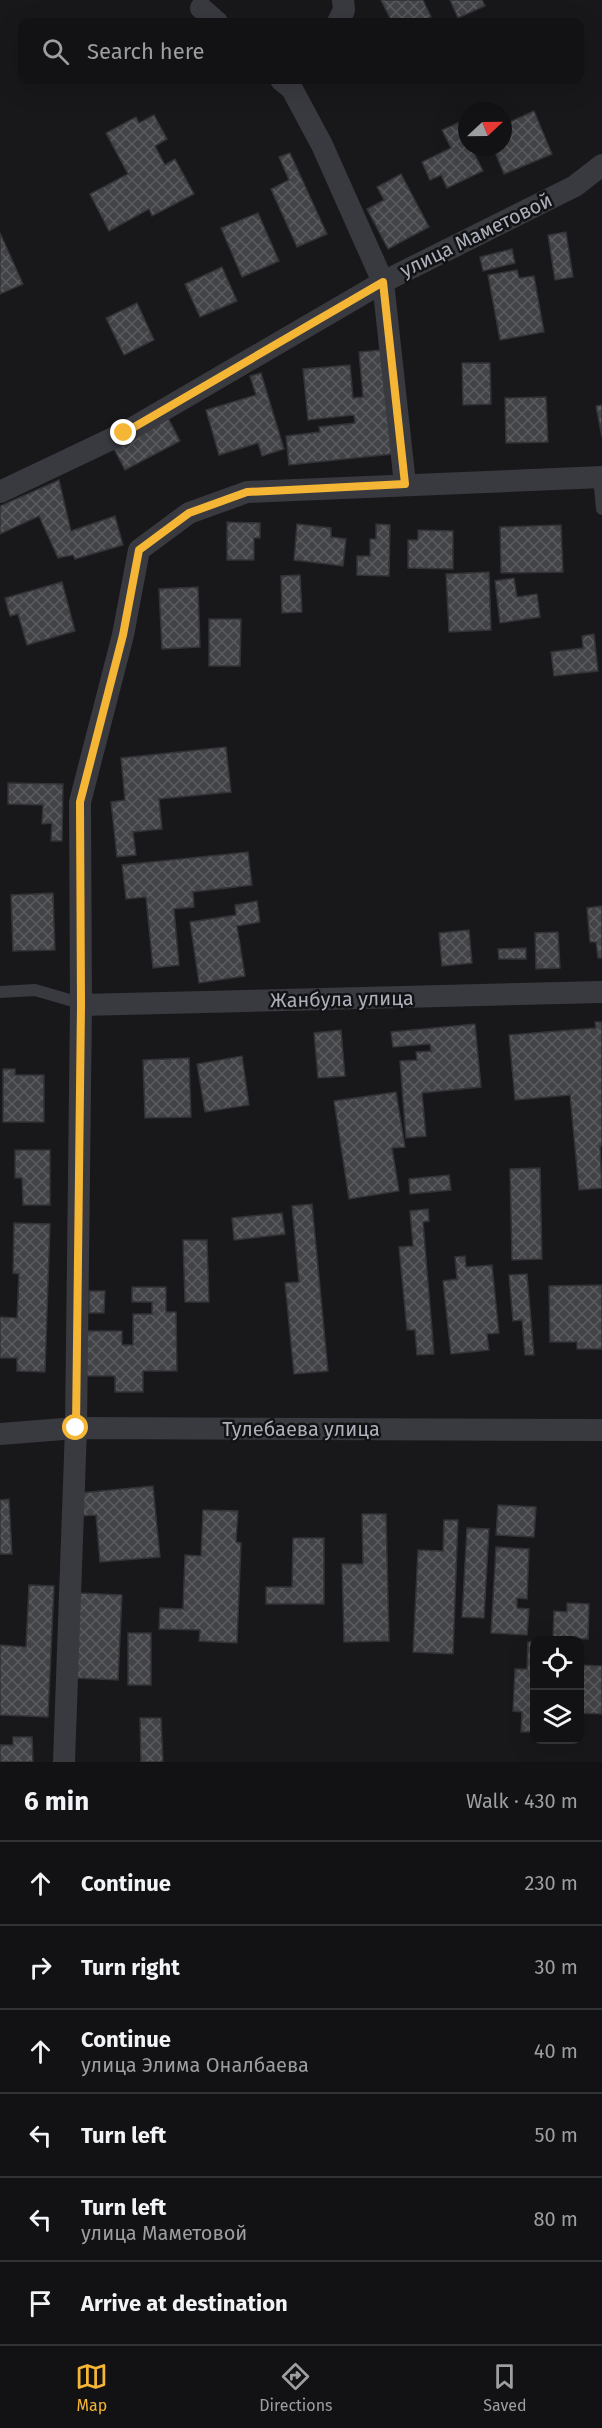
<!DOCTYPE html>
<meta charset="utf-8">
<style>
:root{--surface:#121214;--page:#1f2022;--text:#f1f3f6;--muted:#9c9ea0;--line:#313234;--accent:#f6b635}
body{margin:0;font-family:"Fira Sans",sans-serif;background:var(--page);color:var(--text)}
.controls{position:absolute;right:18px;bottom:18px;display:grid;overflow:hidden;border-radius:12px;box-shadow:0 6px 24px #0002}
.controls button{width:54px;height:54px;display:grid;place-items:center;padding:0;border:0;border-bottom:2px solid var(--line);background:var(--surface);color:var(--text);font:30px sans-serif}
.compass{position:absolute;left:458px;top:102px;width:54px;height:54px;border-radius:50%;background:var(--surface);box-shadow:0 6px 24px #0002;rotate:68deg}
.stop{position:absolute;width:18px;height:18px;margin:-14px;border:4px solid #f6b635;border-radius:50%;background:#fff}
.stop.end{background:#f6b635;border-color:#fff;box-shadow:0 2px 6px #0008}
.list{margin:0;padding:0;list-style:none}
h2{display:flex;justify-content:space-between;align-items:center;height:78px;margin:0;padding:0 24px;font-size:26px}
h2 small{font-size:20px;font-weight:400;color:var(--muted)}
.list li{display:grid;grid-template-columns:39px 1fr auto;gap:18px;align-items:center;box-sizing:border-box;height:84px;padding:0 24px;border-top:2px solid var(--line)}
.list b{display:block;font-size:22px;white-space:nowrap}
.list p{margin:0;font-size:20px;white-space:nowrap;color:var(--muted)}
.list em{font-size:20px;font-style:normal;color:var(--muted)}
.icon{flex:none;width:33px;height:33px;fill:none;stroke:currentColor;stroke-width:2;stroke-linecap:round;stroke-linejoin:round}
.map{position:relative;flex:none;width:602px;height:1762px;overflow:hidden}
.search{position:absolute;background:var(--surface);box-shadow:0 6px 24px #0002;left:18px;right:18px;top:18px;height:66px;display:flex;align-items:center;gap:15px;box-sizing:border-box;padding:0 21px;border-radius:12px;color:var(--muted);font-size:22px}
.sheet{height:582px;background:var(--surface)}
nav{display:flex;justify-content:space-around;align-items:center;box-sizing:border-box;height:84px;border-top:2px solid var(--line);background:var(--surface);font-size:16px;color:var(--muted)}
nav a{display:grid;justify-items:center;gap:3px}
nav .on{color:var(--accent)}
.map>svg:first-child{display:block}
</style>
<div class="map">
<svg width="602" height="1762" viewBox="0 0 602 1762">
<defs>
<pattern id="building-cross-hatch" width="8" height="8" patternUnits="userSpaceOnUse" patternTransform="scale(1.5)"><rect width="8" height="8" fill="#424347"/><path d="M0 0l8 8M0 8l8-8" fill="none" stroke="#5b5c5f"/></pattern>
</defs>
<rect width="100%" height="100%" fill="#18181a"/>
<g fill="url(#building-cross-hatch)" stroke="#323237" stroke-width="1.5">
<polygon points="381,0 423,0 431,17 420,22 392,22"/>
<polygon points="450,0 482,0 485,6 458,18"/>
<polygon points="534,111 552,154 504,174 493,147 503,147 503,125"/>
<polygon points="154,115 167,139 155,146 165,165 175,159 194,194 152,216 149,209 109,231 90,194 128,174 106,133 136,117 139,123"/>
<polygon points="460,122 467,138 467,147 471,147 483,171 447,188 441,175 430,180 422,162 451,148 442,130"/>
<polygon points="290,153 327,234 297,247 271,189 289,180 279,157"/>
<polygon points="401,174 429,227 388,249 367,209 384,200 377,187"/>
<polygon points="258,213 279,261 242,277 221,228"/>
<polygon points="566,232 573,277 555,280 548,235"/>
<polygon points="0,233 23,284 0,294"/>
<polygon points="512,249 515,263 483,271 480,257"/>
<polygon points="222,267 237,301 200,317 185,284"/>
<polygon points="517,270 519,278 534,276 544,332 500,340 488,275"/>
<polygon points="137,303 154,340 124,355 106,318"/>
<polygon points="381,350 392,454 289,465 286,436 320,432 319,427 355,423 354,415 308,420 303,369 350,365 353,398 363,397 359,352"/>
<polygon points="462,363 490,363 491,404 463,405"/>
<polygon points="261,373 284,449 262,456 258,443 219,455 206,410 256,395 250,376"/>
<polygon points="546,397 548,442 506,443 505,398"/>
<polygon points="602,405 602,437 596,406"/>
<polygon points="168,418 180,441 125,470 113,447"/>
<polygon points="59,480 71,531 115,516 123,545 75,559 73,555 58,558 39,516 0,534 0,506"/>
<polygon points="227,522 260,523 260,538 254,538 254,560 227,560"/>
<polygon points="297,524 331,528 331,537 346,539 343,566 294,560"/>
<polygon points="376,524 390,525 389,576 357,575 357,556 370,556 370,539 376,539"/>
<polygon points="561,525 563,572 501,573 500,527"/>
<polygon points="418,530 453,531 453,569 408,568 408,540 418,540"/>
<polygon points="489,572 491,630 449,632 446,574"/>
<polygon points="300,575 302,612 282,613 281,576"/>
<polygon points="514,578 517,597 537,594 540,617 500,623 495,581"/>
<polygon points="62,582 75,631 27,645 18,614 10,616 5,598"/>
<polygon points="198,587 200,647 162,649 159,589"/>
<polygon points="209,619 241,619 240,666 209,666"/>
<polygon points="594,634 598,671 554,676 551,652 583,648 582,636"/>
<polygon points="226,747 231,792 159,799 162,829 133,832 136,855 117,857 111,802 125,800 121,758"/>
<polygon points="8,783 63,784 62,841 51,841 52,823 42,824 43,805 8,804"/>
<polygon points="248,852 252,885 193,892 194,907 174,909 179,965 153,968 146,897 126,899 122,865"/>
<polygon points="53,893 55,950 13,951 11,895"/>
<polygon points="257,901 260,922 237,926 245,976 199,983 190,922 236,915 235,905"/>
<polygon points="602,906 602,958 598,958 596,942 590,942 587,908"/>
<polygon points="469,930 472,963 442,966 439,933"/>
<polygon points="558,932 560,968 536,969 535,933"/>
<polygon points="526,948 526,959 499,959 498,949"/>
<polygon points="595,1022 602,1022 602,1146 600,1146 602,1188 579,1190 570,1095 515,1100 509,1035 596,1028"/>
<polygon points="475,1024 481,1087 422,1093 426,1136 406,1138 400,1061 417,1060 416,1052 431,1051 430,1044 393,1047 391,1032"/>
<polygon points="341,1030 345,1076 318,1078 314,1033"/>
<polygon points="242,1056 249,1105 205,1112 197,1064"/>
<polygon points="189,1058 191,1117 145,1118 143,1060"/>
<polygon points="3,1069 15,1069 15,1075 44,1075 44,1122 3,1122"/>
<polygon points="396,1092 405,1147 392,1148 399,1191 349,1199 334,1101"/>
<polygon points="15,1150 50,1150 50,1205 23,1205 22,1178 15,1178"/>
<polygon points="540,1168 542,1259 512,1260 510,1169"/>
<polygon points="449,1175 451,1190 410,1194 409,1179"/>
<polygon points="312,1204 328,1371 294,1374 285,1283 299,1282 292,1206"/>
<polygon points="428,1209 429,1221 423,1222 434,1354 417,1355 415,1330 407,1330 399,1247 413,1246 410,1211"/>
<polygon points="282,1213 285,1234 234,1240 232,1218"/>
<polygon points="14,1223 50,1224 45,1372 17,1371 17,1358 0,1358 0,1317 17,1318 19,1274 13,1273"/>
<polygon points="183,1240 207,1240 209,1302 185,1302"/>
<polygon points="465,1256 466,1267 492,1265 499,1333 487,1334 489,1350 451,1354 443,1281 457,1279 455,1257"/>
<polygon points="527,1274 534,1355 525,1355 522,1320 513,1321 509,1275"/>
<polygon points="602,1285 602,1349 577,1349 577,1342 550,1342 549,1286"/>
<polygon points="132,1287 166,1287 166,1312 176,1312 177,1371 143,1371 143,1392 115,1392 115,1376 86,1376 86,1331 122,1331 122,1345 133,1345 133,1314 152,1314 152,1302 132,1302"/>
<polygon points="89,1291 105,1291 104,1313 89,1313"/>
<polygon points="153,1486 160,1557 100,1562 96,1515 82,1516 80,1493"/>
<polygon points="9,1499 12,1554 0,1554 0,1500"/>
<polygon points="498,1505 536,1507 534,1537 496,1535"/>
<polygon points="203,1510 238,1511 236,1542 241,1543 237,1643 199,1641 200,1630 159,1629 160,1608 183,1609 185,1555 201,1556"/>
<polygon points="362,1514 386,1514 389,1641 344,1642 342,1564 363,1564"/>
<polygon points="444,1520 458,1520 453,1654 413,1652 418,1550 443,1551"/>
<polygon points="467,1528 489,1529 484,1618 462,1617"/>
<polygon points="293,1538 324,1538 324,1604 266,1604 266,1587 292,1587"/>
<polygon points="496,1547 529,1549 527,1599 517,1598 517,1608 529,1609 527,1635 491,1633"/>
<polygon points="29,1585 54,1586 48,1717 0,1715 0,1645 26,1647"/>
<polygon points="80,1593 122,1595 118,1680 75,1678"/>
<polygon points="567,1603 589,1604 588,1639 553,1638 554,1611 567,1612"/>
<rect x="128" y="1633" width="23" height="52"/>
<polygon points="528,1642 534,1642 534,1732 521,1732 522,1712 513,1711 515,1669 527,1669"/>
<polygon points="580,1665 602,1666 602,1714 580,1713"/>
<polygon points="140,1718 161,1718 163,1762 141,1762"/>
<polygon points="13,1737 32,1737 33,1762 0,1762 0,1745 13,1745"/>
</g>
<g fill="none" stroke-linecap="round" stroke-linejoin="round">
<g stroke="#393a40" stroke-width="12">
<polyline points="599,477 602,509"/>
<polyline points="0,992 35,990 80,1003"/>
</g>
<g stroke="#393a40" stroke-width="22">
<polyline points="201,8 217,22"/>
<polyline points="338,22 344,10 343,0"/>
<polyline points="281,80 292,89 322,145 383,282 405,484"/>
<polyline points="0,492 124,433 383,282 575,186 602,165"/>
<polyline points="81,1005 602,992"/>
<polyline points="0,1434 76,1428 602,1430"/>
<polyline points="64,1762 76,1428 81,1005 80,802 123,635 139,550 189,513 247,492 602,477"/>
</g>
</g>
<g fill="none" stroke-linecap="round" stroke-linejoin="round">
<polyline stroke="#f6b635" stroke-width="8" points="76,1428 81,1005 80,802 123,635 139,550 189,513 247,492 405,484 383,282 124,433"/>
</g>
<g text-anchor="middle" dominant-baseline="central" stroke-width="5" stroke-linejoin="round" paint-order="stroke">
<g font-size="20" fill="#aaafba" stroke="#131316">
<text transform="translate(476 235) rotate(-26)">улица Маметовой</text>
<text transform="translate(342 999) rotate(-1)">Жанбула улица</text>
<text x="301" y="1429">Тулебаева улица</text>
</g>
</g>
</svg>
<div class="controls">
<button><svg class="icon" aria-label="locate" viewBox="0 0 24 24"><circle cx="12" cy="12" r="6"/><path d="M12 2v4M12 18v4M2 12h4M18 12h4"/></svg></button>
<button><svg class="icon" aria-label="layers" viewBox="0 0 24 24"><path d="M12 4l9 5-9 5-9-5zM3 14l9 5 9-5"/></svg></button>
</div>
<svg class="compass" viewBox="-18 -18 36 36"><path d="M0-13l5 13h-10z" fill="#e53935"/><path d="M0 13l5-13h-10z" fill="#9c9ea0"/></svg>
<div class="stop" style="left:76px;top:1428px"></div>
<div class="stop end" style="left:124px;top:433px"></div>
<div class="search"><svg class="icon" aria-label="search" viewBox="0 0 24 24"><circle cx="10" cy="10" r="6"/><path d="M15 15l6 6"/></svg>Search here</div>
</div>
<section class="sheet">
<h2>6 min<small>Walk · 430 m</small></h2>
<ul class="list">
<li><svg class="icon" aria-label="ahead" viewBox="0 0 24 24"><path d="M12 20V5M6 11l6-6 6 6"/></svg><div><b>Continue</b></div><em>230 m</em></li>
<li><svg class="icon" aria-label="right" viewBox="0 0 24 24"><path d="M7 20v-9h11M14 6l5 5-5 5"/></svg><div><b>Turn right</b></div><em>30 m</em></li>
<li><svg class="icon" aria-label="ahead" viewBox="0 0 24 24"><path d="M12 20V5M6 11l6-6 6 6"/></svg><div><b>Continue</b><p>улица Элима Оналбаева</p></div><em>40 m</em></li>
<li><svg class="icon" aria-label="left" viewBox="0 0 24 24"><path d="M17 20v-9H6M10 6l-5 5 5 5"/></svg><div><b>Turn left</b></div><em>50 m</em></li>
<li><svg class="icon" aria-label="left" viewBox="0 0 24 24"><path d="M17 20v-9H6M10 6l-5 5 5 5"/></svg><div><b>Turn left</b><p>улица Маметовой</p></div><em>80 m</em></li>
<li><svg class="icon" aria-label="arrive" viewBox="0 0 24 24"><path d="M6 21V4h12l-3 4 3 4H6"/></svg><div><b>Arrive at destination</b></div></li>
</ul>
</section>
<nav>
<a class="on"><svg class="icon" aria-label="map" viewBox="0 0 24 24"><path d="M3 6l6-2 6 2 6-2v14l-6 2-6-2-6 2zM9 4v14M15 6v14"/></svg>Map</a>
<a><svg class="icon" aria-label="directions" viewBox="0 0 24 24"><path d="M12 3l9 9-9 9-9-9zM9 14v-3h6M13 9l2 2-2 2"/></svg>Directions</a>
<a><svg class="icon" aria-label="saved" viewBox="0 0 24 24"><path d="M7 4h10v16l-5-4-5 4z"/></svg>Saved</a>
</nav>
